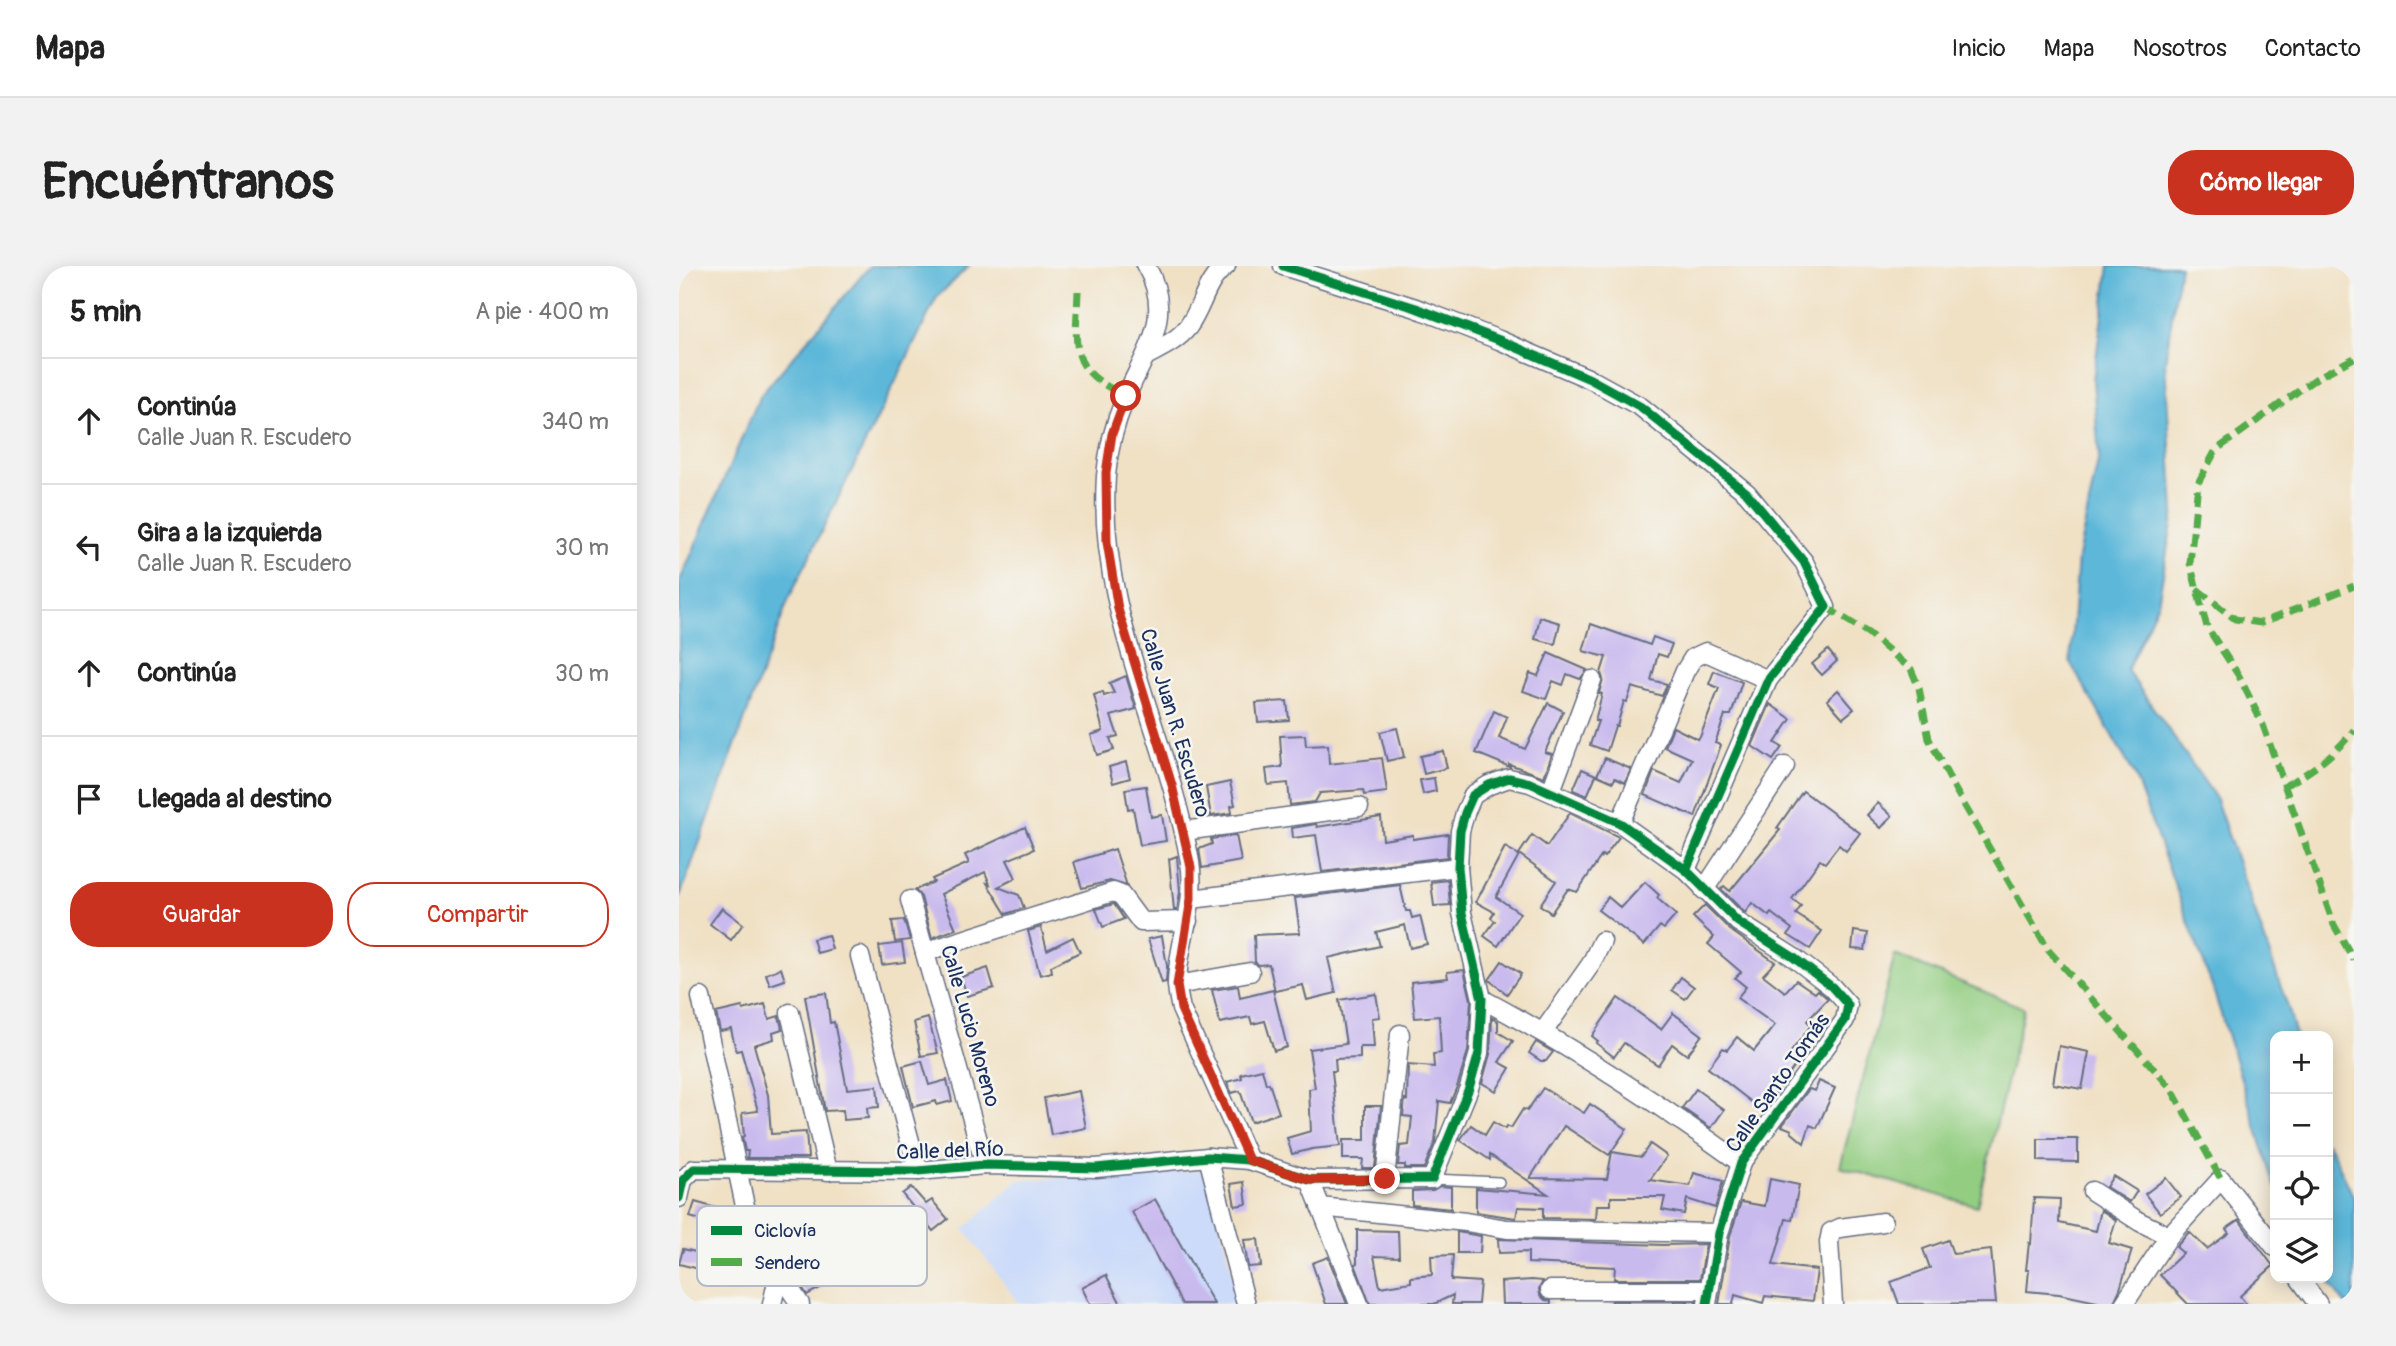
<!DOCTYPE html>
<html lang="es">
<meta charset="utf-8">
<style>
:root{--surface:#fff;--page:#f2f2f2;--text:#222;--muted:#767676;--line:#e0e0e0;--accent:#c8321e}
body{margin:0;font-family:Pangolin,sans-serif;background:var(--page);color:var(--text)}
.controls{position:absolute;right:21px;bottom:21px;display:grid;overflow:hidden;border-radius:14px;box-shadow:0 4px 18px #0003}
.controls button{width:63px;height:63px;display:grid;place-items:center;padding:0;border:0;border-bottom:2px solid var(--line);background:var(--surface);color:var(--text);font:35px sans-serif}
.stop{position:absolute;width:21px;height:21px;margin:-16px;border:5px solid #c8321e;border-radius:50%;background:#fff}
.stop.end{background:#c8321e;border-color:#fff;box-shadow:0 2px 7px #0008}
.list{margin:0;padding:0;list-style:none}
h2{display:flex;justify-content:space-between;align-items:center;height:91px;margin:0;padding:0 28px;font-size:30px}
h2 small{font-size:23px;font-weight:400;color:var(--muted)}
.list li{display:grid;grid-template-columns:46px 1fr auto;gap:21px;align-items:center;box-sizing:border-box;height:126px;padding:0 28px;border-top:2px solid var(--line)}
.list b{display:block;font-size:26px;white-space:nowrap}
.list p{margin:0;font-size:23px;white-space:nowrap;color:var(--muted)}
.list em{font-size:23px;font-style:normal;color:var(--muted)}
.actions{display:flex;gap:14px;padding:21px 28px}
.actions a{flex:1;padding:16px 0;border:2px solid var(--accent);border-radius:28px;text-align:center;font-size:24px;color:var(--accent)}
.actions .main{background:var(--accent);color:#fff}
.icon{flex:none;width:38px;height:38px;fill:none;stroke:currentColor;stroke-width:2;stroke-linecap:round;stroke-linejoin:round}
.map{position:relative;flex:none;width:1675px;height:1038px;overflow:hidden;border-radius:28px}
header{display:flex;align-items:center;gap:42px;box-sizing:border-box;height:98px;padding:0 35px;background:var(--surface);border-bottom:2px solid var(--line)}
header strong{font-size:33px}
nav{display:flex;gap:38px;margin-inline-start:auto;font-size:24px}
.intro{display:flex;align-items:center;justify-content:space-between;box-sizing:border-box;height:168px;padding:0 42px}
h1{margin:0;font-size:49px}
.button{padding:18px 32px;border-radius:28px;background:var(--accent);color:#fff;font-size:24px;font-weight:700}
main{display:flex;gap:42px;padding:0 42px}
aside{flex:1;background:var(--surface);border-radius:28px;box-shadow:0 4px 18px #0003}
.map>svg:first-child{display:block}
</style>
<header>
<strong>Mapa</strong>
<nav><a>Inicio</a><a>Mapa</a><a>Nosotros</a><a>Contacto</a></nav>
</header>
<div class="intro"><h1>Encuéntranos</h1><a class="button">Cómo llegar</a></div>
<main>
<aside>
<h2>5 min<small>A pie · 400 m</small></h2>
<ul class="list">
<li><svg class="icon" aria-label="ahead" viewBox="0 0 24 24"><path d="M12 20V5M6 11l6-6 6 6"/></svg><div><b>Continúa</b><p>Calle Juan R. Escudero</p></div><em>340 m</em></li>
<li><svg class="icon" aria-label="left" viewBox="0 0 24 24"><path d="M17 20v-9H6M10 6l-5 5 5 5"/></svg><div><b>Gira a la izquierda</b><p>Calle Juan R. Escudero</p></div><em>30 m</em></li>
<li><svg class="icon" aria-label="ahead" viewBox="0 0 24 24"><path d="M12 20V5M6 11l6-6 6 6"/></svg><div><b>Continúa</b></div><em>30 m</em></li>
<li><svg class="icon" aria-label="arrive" viewBox="0 0 24 24"><path d="M6 21V4h12l-3 4 3 4H6"/></svg><div><b>Llegada al destino</b></div></li>
</ul>
<div class="actions"><a class="main">Guardar</a><a>Compartir</a></div>
</aside>
<div class="map">
<svg width="1675" height="1038" viewBox="0 0 1675 1038">
<rect width="100%" height="100%" fill="#f6f6f2"/>
<filter id="ink" filterUnits="userSpaceOnUse"><feTurbulence type="fractalNoise" baseFrequency=".0143" numOctaves="2"/><feDisplacementMap in="SourceGraphic" scale="14" xChannelSelector="R" yChannelSelector="G"/><feConvolveMatrix kernelMatrix="1 2 1 2 8 2 1 2 1" color-interpolation-filters="sRGB"/></filter>
<filter id="wash" filterUnits="userSpaceOnUse"><feTurbulence type="fractalNoise" baseFrequency=".00686" numOctaves="4" result="noise"/><feDisplacementMap in="SourceGraphic" scale="28" xChannelSelector="R" yChannelSelector="G"/><feGaussianBlur stdDeviation="1.57" result="paint"/><feColorMatrix in="noise" values="0 0 0 0 0 0 0 0 0 0 0 0 0 0 0 0 0 1.4 0 .05"/><feComposite in="paint" operator="in"/></filter>
<g filter="url(#wash)">
<rect width="100%" height="100%" fill="#f0e1c5"/>
<polygon fill="#ccdbf9" points="527,904 561,1038 340,1038 285,963 339,914"/>
<polygon fill="#93cd81" stroke="#577e70" stroke-width="2" points="1216,689 1345,742 1298,940 1161,901"/>
<g fill="#5bb7d9" stroke="#3b739c" stroke-width="2">
<polygon points="191,0 290,0 258,31 110,332 0,633 0,317 81,130"/>
<polygon points="1430,0 1501,0 1486,96 1495,246 1479,337 1448,404 1536,531 1610,744 1617,770 1596,770 1596,921 1534,723 1455,508 1391,396 1399,291 1420,190 1414,114"/>
<polygon points="1649,876 1675,932 1675,1038 1666,1038 1646,1012 1649,1012"/>
</g>
<g id="blocks">
<g fill="#c9baee">
<polygon points="861,351 881,357 876,378 856,373"/>
<polygon points="912,358 971,379 974,371 993,378 988,391 979,388 972,414 988,418 983,430 953,421 948,436 945,435 938,460 936,460 928,485 911,479 919,455 916,455 923,428 920,427 924,413 922,407 927,391 904,385"/>
<polygon points="1149,384 1158,395 1143,409 1133,398"/>
<polygon points="869,387 908,404 901,413 888,408 884,419 874,415 867,433 844,425 851,407 859,410"/>
<polygon points="1035,405 1063,416 1052,449 1046,449 1036,477 1042,479 1016,551 966,529 975,505 1002,517 1013,493 986,481 994,461 1018,473 1021,471 1040,422 1030,418"/>
<polygon points="447,410 457,443 432,450 439,470 431,472 435,484 418,489 412,469 424,465 415,429 424,426 425,430 435,427 430,417"/>
<polygon points="1159,424 1175,443 1164,452 1148,434"/>
<polygon points="608,435 610,454 579,456 577,437"/>
<polygon points="869,437 884,445 866,486 873,488 865,511 830,498 831,501 797,487 815,445 828,451 820,472 846,483"/>
<polygon points="1091,438 1112,453 1096,477 1103,481 1094,494 1073,480"/>
<polygon points="718,462 725,491 708,495 701,466"/>
<polygon points="626,469 627,480 649,479 650,498 703,492 708,526 685,529 684,524 641,527 636,536 611,539 609,517 589,519 587,503 603,501 601,470"/>
<polygon points="764,485 768,502 745,508 741,490"/>
<polygon points="926,492 952,503 946,517 936,512 934,516 918,509"/>
<polygon points="447,496 451,512 434,517 430,501"/>
<polygon points="903,503 917,509 908,530 894,524"/>
<polygon points="755,512 757,525 744,528 741,514"/>
<polygon points="551,516 556,539 552,540 553,547 532,550 527,521"/>
<polygon points="467,520 472,551 483,549 487,575 461,579 454,542 449,543 446,523"/>
<polygon points="1124,525 1181,567 1167,585 1160,579 1146,597 1141,594 1113,633 1122,640 1117,648 1143,665 1131,683 1109,669 1113,663 1092,647 1090,650 1073,637 1066,647 1042,623 1045,620 1051,625 1101,564 1098,562"/>
<polygon points="1199,537 1213,550 1202,562 1188,549"/>
<polygon points="891,547 940,571 925,591 923,589 898,626 889,623 872,647 861,639 877,615 840,588 853,569 868,580"/>
<polygon points="702,551 704,574 734,569 734,573 769,568 768,591 643,606 637,569 614,572 613,562 637,558 638,561"/>
<polygon points="346,561 355,583 328,594 337,612 319,621 340,629 345,642 327,648 308,617 311,618 306,606 262,628 277,663 253,672 242,631 236,624 255,616 253,613 290,597 286,589"/>
<polygon points="557,569 562,595 523,602 520,583 533,578 532,573"/>
<polygon points="826,581 840,589 817,631 841,647 819,680 805,670 816,655 812,652 815,646 797,636"/>
<polygon points="436,583 448,620 431,615 403,622 395,596"/>
<polygon points="498,590 501,626 498,644 495,644 490,593"/>
<polygon points="769,614 771,639 755,640 752,616"/>
<polygon points="966,616 980,629 978,632 997,649 985,663 981,660 965,679 919,644 929,631 942,642"/>
<polygon points="721,619 727,645 731,645 733,652 741,650 748,678 731,682 726,659 697,666 701,680 649,692 657,727 628,734 624,719 596,725 590,698 580,699 576,696 575,669 621,667 616,632"/>
<polygon points="435,638 445,653 424,661 417,643"/>
<polygon points="1026,639 1051,664 1096,696 1084,709 1106,726 1117,714 1136,727 1139,724 1149,733 1128,755 1132,759 1108,791 1117,798 1084,845 1029,802 1044,782 1048,784 1058,771 1075,785 1096,759 1058,732 1067,721 1056,712 1062,706 1029,678 1035,671 1014,651"/>
<polygon points="43,642 64,658 52,674 31,658"/>
<polygon points="225,654 231,674 216,676 213,655"/>
<polygon points="362,661 368,684 394,671 401,686 372,700 373,706 361,709 349,665"/>
<polygon points="1175,665 1189,667 1186,684 1173,683"/>
<polygon points="149,669 153,683 138,687 134,673"/>
<polygon points="483,670 488,700 487,716 483,717 469,673"/>
<polygon points="223,677 226,696 203,699 200,680"/>
<polygon points="823,695 842,708 828,728 810,714"/>
<polygon points="102,702 106,714 91,719 87,708"/>
<polygon points="309,702 315,722 288,730 282,711"/>
<polygon points="785,704 792,734 789,785 779,818 771,837 760,835 756,876 745,902 726,902 726,899 719,899 721,880 730,879 733,851 724,850 726,833 728,834 729,799 755,801 754,788 762,787 760,750 736,752 732,716 769,712 768,706"/>
<polygon points="1002,711 1015,721 1006,733 993,724"/>
<polygon points="559,720 561,732 594,724 608,781 595,785 586,755 573,758 571,751 541,757 533,724"/>
<polygon points="147,727 151,757 155,756 168,823 198,820 200,841 188,842 189,852 165,854 164,844 146,845 126,730"/>
<polygon points="697,728 701,751 693,752 695,781 681,781 681,792 656,793 657,805 653,805 661,880 633,883 613,888 608,872 632,865 630,823 636,822 630,783 667,778 660,734"/>
<polygon points="939,732 982,763 994,747 1023,769 1008,789 993,778 979,799 945,777 935,791 917,777 919,775 913,770"/>
<polygon points="86,738 90,753 100,750 103,763 94,766 95,773 75,779 89,829 92,868 127,866 129,892 68,892 69,885 66,885 63,871 65,870 63,847 79,845 62,784 57,785 52,763 41,765 37,747 63,741 64,744"/>
<polygon points="249,752 259,787 242,790 235,756"/>
<polygon points="813,752 819,755 819,766 834,775 820,796 831,802 817,825 803,817 811,788"/>
<polygon points="857,776 874,786 867,795 862,795 850,787"/>
<polygon points="1380,780 1410,786 1403,823 1374,818"/>
<polygon points="243,795 250,819 268,814 273,835 258,839 257,835 234,841 224,800"/>
<polygon points="583,803 587,818 590,817 600,847 572,856 561,825 552,827 548,816 563,812 562,808"/>
<polygon points="1140,815 1156,822 1138,862 1131,859 1125,877 1112,866 1113,864 1103,860 1130,823 1136,825"/>
<polygon points="864,822 905,847 911,838 948,863 930,889 885,860 851,912 928,913 933,886 962,891 971,878 988,890 971,914 1011,920 1015,907 1044,915 1036,942 1008,933 1005,948 983,944 986,931 932,931 932,939 918,939 917,953 864,952 864,942 839,941 837,952 797,946 797,922 869,928 811,889 811,894 781,874 792,859 806,869 814,856 826,863 828,860 832,862 844,843 848,845"/>
<polygon points="1017,823 1045,844 1032,862 1003,842"/>
<polygon points="400,825 407,862 372,869 365,832"/>
<polygon points="686,840 702,840 696,902 683,902 684,893 664,893 664,874 686,874"/>
<polygon points="1359,873 1399,873 1399,896 1359,895"/>
<polygon points="1434,910 1458,925 1451,936 1427,921"/>
<polygon points="1487,912 1502,931 1481,947 1466,928"/>
<polygon points="1091,913 1120,919 1113,954 1107,953 1094,999 1138,1004 1134,1035 1086,1030 1084,1037 1056,1029 1054,1038 1040,1038 1051,970 1062,936 1086,940"/>
<polygon points="565,916 568,938 556,940 552,918"/>
<polygon points="761,920 772,921 772,943 733,939 733,925 754,924"/>
<polygon points="232,921 247,938 253,934 269,953 254,965 223,928"/>
<polygon points="1355,932 1381,933 1380,957 1417,965 1422,944 1437,954 1430,977 1453,984 1441,1023 1434,1038 1417,1038 1418,1036 1380,1028 1348,1025 1350,1004 1347,1004 1350,977 1352,978"/>
<polygon points="476,933 535,1038 503,1038 453,946"/>
<polygon points="16,936 40,943 35,958 11,951"/>
<polygon points="134,946 146,966 172,950 193,985 210,974 225,996 210,1007 208,1004 192,1015 171,986 150,998 158,1013 128,1029 105,993 124,978 113,958"/>
<polygon points="1560,954 1594,1000 1561,1030 1567,1038 1509,1038 1481,1009 1504,987 1497,981 1510,966 1528,983 1550,967 1547,963"/>
<polygon points="678,964 719,965 720,991 695,990 701,1021 732,1016 732,1011 753,1009 752,990 774,989 772,1014 801,1016 799,1038 773,1038 774,1029 755,1038 691,1038 676,998 678,997"/>
<polygon points="778,966 802,970 801,987 778,987"/>
<polygon points="57,973 68,975 75,990 72,1013 53,1011 0,998 4,983 54,995"/>
<polygon points="579,973 582,1000 569,1001 565,974"/>
<polygon points="819,973 984,979 1027,978 1021,1013 935,1013 936,1001 849,997 849,986 820,987"/>
<polygon points="1269,974 1274,988 1312,984 1317,1037 1220,1038 1212,1016 1251,1002 1244,983"/>
<polygon points="649,991 668,1038 647,1038 633,997"/>
<polygon points="427,1009 442,1038 411,1038 403,1022"/>
<polygon points="853,1014 864,1015 860,1023 861,1029 866,1034 872,1035 872,1038 823,1038 822,1016"/>
<polygon points="933,1035 1017,1035 1017,1038 932,1038"/>
</g>
</g>
</g>
<g filter="url(#ink)">
<use href="#blocks" fill-opacity="0" stroke="#666d82" stroke-width="2"/>
<g fill="none" stroke-linecap="round" stroke-linejoin="round">
<defs>
<polyline id="service" points="753,913 820,916"/>
<g id="minor">
<path d="M467 0C497 51 465 87 446 133 435 159 429 183 427 210 418 346 488 466 511 596 518 638 499 676 498 717 498 725 500 734 502 743L570 894"/>
<polyline points="604,0 737,42 820,74 911,113 962,141 1068,227 1125,296 1147,341 1089,414 1007,604"/>
<path d="M467 90C482 82 498 75 509 61 524 41 526 15 547 0"/>
<polyline points="872,525 913,414"/>
<polyline points="941,557 1006,405 1014,392 1027,386 1089,414"/>
<polyline points="505,565 680,541"/>
<polyline points="1025,624 1106,500"/>
<polyline points="512,633 779,601"/>
<polyline points="231,634 306,899"/>
<polyline points="246,686 434,626 442,629 462,656 509,655"/>
<polyline points="181,690 239,905"/>
<polyline points="498,719 571,706"/>
<polyline points="22,731 66,940 81,978 121,1038"/>
<path d="M803 733C893 781 979 837 1062 897"/>
<polyline points="111,747 149,905"/>
<polyline points="864,766 912,698 923,675"/>
<polyline points="529,891 567,1038"/>
<polyline points="706,913 721,768"/>
<polyline points="631,914 680,1038"/>
<polyline points="1413,925 1461,956 1490,970"/>
<polyline points="0,932 4,914 15,903 239,905 306,899 417,902 529,891 570,894 631,914 753,913 790,822 800,787 803,733 783,647 779,601 781,565 786,547 794,529 810,519 830,512 851,517 941,557 1007,604 1059,656 1114,691 1153,721 1169,739 1166,754 1062,897 1040,967 1028,1038"/>
<polyline points="641,941 787,956 828,963 1040,967"/>
<polyline points="1620,1012 1639,1038"/>
<polyline points="871,1024 1030,1024"/>
<polyline points="93,1038 100,1007"/>
<polyline points="1154,1038 1150,976 1152,966 1161,962 1204,956"/>
<polyline points="1445,1038 1490,970 1542,913 1596,981"/>
</g>
</defs>
<use href="#service" stroke="#666d82" stroke-width="12"/>
<use href="#minor" stroke="#666d82" stroke-width="21"/>
<use href="#service" stroke="#fff" stroke-width="9"/>
<use href="#minor" stroke="#fff" stroke-width="18"/>
<g stroke="#52ab49" stroke-width="7" stroke-dasharray="14 7" stroke-linecap="butt">
<path d="M399 25C397 83 388 103 447 130"/>
<polyline points="1675,92 1639,111 1537,184 1519,217 1511,297 1528,361 1560,410 1584,459 1655,659 1675,694"/>
<polyline points="1518,323 1556,353 1582,357 1675,320"/>
<polyline points="1147,341 1189,367 1232,403 1240,422 1250,473 1276,523 1370,685 1492,822 1542,913"/>
<path d="M1607 519C1634 505 1656 488 1675 464"/>
</g>
<defs>
<g id="cycleway">
<polyline points="604,0 737,42 820,74 911,113 962,141 1068,227 1125,296 1147,341 1089,414 1007,604"/>
<polyline points="0,932 4,914 15,903 239,905 306,899 417,902 529,891 570,894 631,914 753,913 790,822 800,787 803,733 783,647 779,601 781,565 786,547 794,529 810,519 830,512 851,517 941,557 1007,604 1059,656 1114,691 1153,721 1169,739 1166,754 1062,897 1040,967 1028,1038"/>
</g>
</defs>
<use href="#cycleway" stroke="#f6f6f2" stroke-width="13"/>
<use href="#cycleway" stroke="#00873e" stroke-width="9"/>
</g>
</g>
<g fill="none" stroke-linecap="round" stroke-linejoin="round" filter="url(#ink)">
<polyline stroke="#c8321e" stroke-width="9" points="447,130 433,168 427,207 428,276 439,343 493,519 512,601 512,633 498,719 502,743 570,894 631,914 706,913"/>
</g>
<g text-anchor="middle" dominant-baseline="central" stroke-width="5" stroke-linejoin="round" paint-order="stroke">
<g font-size="21" fill="#1b2f5e" stroke="#f6f6f2">
<text transform="translate(496 457) rotate(73)">Calle Juan R. Escudero</text>
<text transform="translate(291 760) rotate(74)">Calle Lucio Moreno</text>
<text transform="translate(1099 817) rotate(-55)">Calle Santo Tomás</text>
<text transform="translate(271 885) rotate(-2)">Calle del Río</text>
</g>
</g>
<rect x="18" y="940" width="230" height="80" rx="10" fill="#f6f6f2" stroke="#b4bac6" stroke-width="2"/>
<rect x="32" y="960" width="31" height="9" fill="#00873e"/>
<rect x="32" y="992" width="31" height="8" fill="#52ab49"/>
<g font-size="19" fill="#1b2f5e">
<text x="75" y="971">Ciclovía</text>
<text x="75" y="1003">Sendero</text>
</g>
</svg>
<div class="controls">
<button>+</button>
<button>−</button>
<button><svg class="icon" aria-label="locate" viewBox="0 0 24 24"><circle cx="12" cy="12" r="6"/><path d="M12 2v4M12 18v4M2 12h4M18 12h4"/></svg></button>
<button><svg class="icon" aria-label="layers" viewBox="0 0 24 24"><path d="M12 4l9 5-9 5-9-5zM3 14l9 5 9-5"/></svg></button>
</div>
<div class="stop" style="left:447px;top:130px"></div>
<div class="stop end" style="left:706px;top:913px"></div>
</div>
</main>
